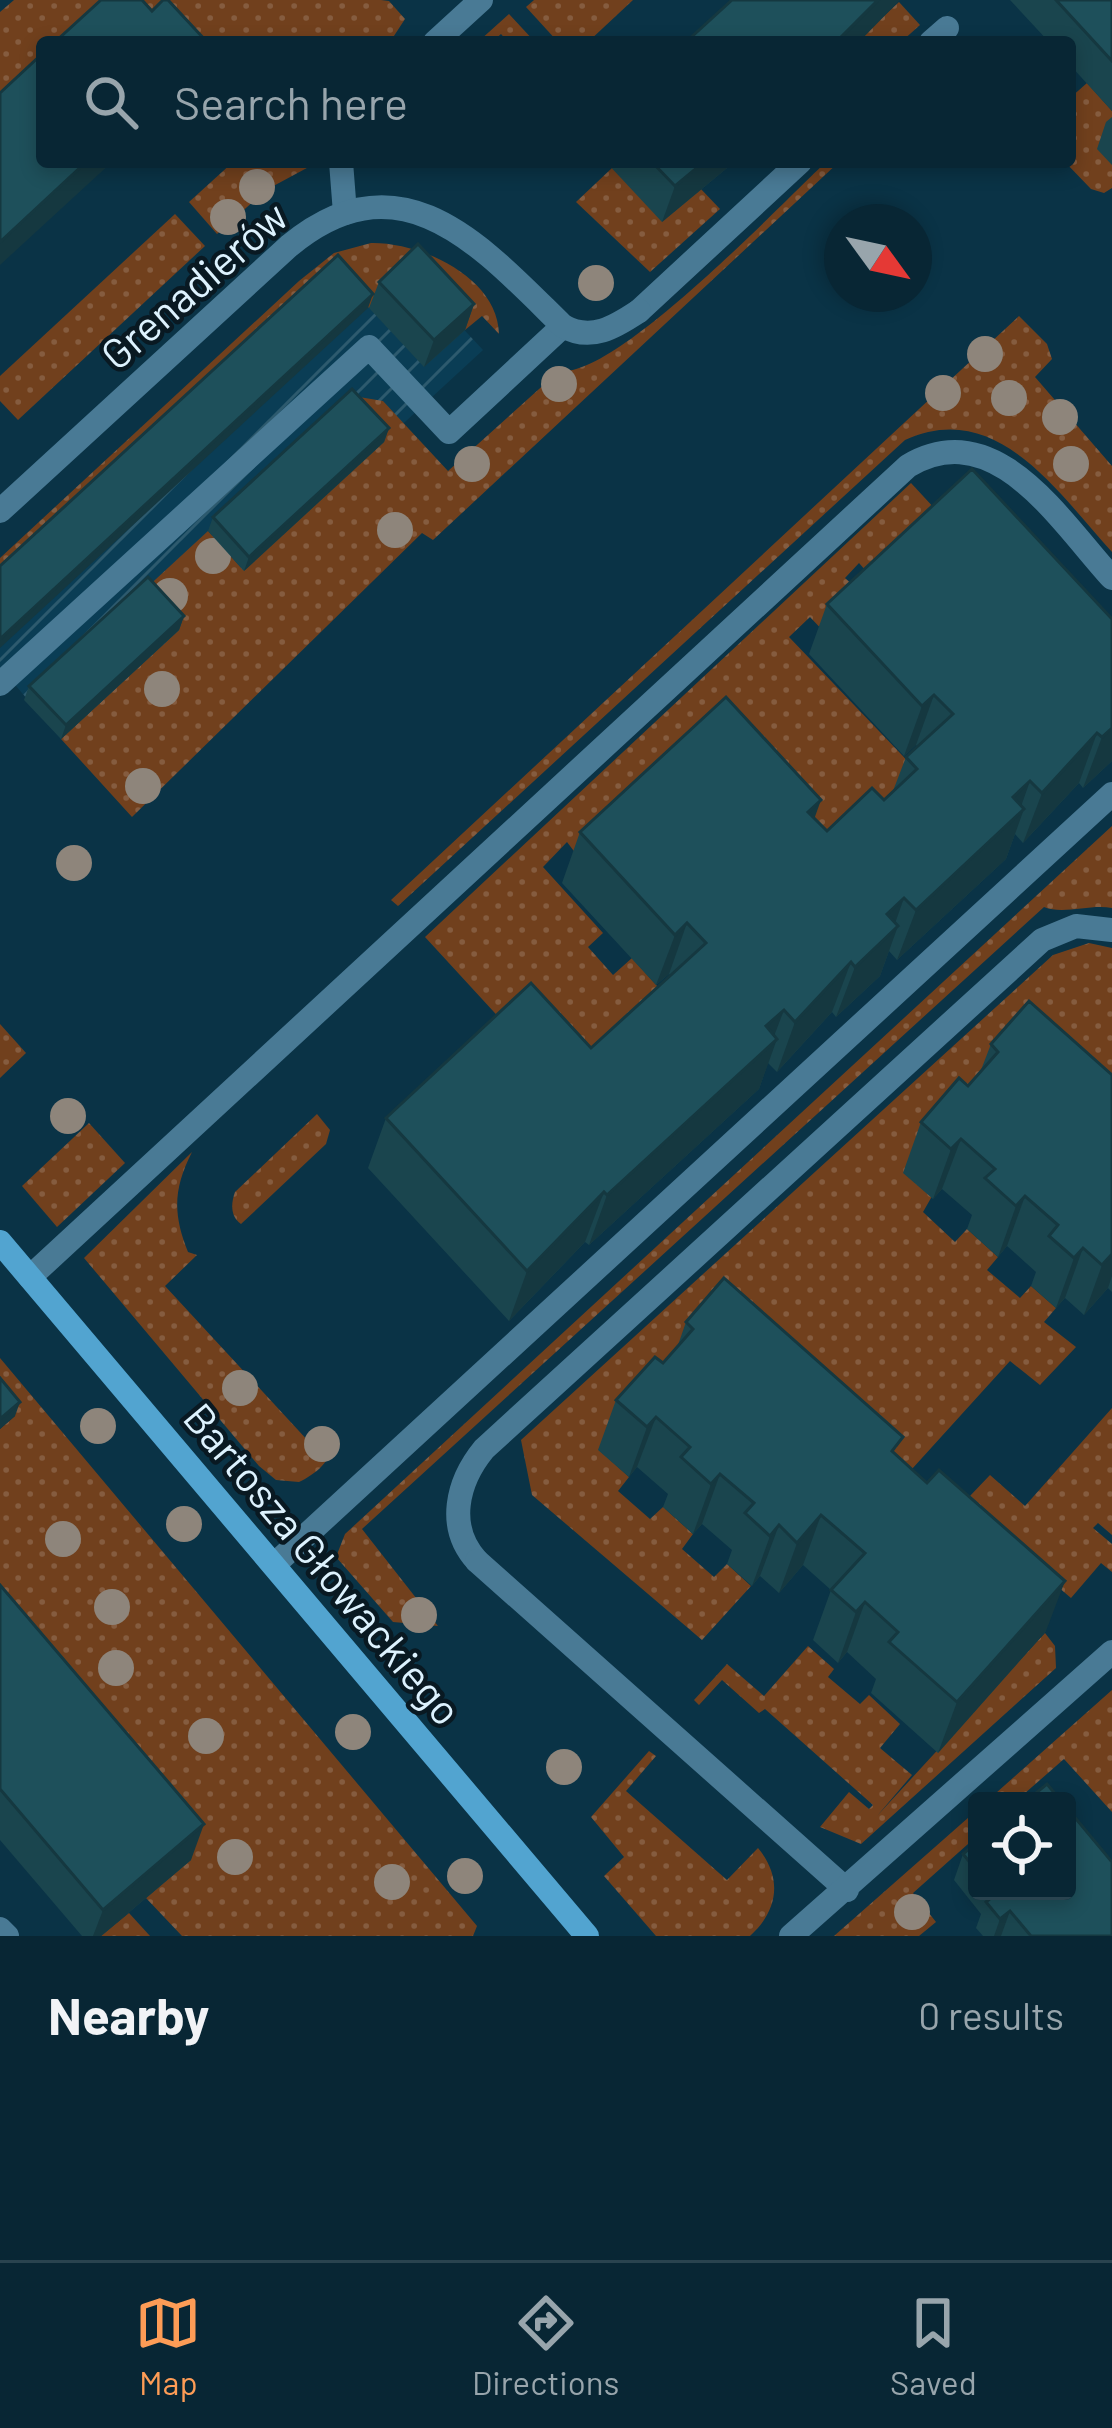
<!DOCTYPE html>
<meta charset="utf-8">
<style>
:root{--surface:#082634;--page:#163240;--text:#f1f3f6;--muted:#98a5ac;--line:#29434f;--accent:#fd9c56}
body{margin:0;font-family:Barlow,sans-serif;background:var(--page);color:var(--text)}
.controls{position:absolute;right:36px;bottom:36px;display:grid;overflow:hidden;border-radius:12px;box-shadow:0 6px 18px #0003}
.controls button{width:108px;height:108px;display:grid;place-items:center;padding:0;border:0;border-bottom:3px solid var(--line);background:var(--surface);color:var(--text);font:60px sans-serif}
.compass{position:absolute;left:824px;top:204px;width:108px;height:108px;border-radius:50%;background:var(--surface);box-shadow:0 6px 18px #0003;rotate:123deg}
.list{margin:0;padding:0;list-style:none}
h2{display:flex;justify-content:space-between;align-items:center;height:156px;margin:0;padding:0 48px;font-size:51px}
h2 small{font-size:39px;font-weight:400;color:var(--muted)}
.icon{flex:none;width:66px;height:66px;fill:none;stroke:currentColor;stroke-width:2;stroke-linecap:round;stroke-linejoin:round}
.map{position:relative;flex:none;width:1112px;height:1936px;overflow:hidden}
.search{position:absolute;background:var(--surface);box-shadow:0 6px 18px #0003;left:36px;right:36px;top:36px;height:132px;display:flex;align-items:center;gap:30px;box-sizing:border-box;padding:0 42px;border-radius:12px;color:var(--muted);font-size:45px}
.sheet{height:324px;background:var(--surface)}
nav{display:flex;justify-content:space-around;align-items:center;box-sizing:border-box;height:168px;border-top:3px solid var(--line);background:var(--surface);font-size:33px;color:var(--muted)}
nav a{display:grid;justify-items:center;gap:6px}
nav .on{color:var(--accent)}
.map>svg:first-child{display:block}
</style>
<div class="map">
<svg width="1112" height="1936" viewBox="0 0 1112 1936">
<defs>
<pattern id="industrial-furrows" width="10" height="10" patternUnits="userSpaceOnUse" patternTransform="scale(3)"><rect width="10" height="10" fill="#0a3d55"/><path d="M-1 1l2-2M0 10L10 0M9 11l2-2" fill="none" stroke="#2d5a6e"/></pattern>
<pattern id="grass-dots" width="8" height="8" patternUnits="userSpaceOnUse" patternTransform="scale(3)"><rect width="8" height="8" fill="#71401d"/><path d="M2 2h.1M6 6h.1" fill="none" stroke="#855c3f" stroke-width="1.8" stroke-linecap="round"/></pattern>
</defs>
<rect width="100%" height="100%" fill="#0a3346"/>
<polygon fill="url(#industrial-furrows)" points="408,270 483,350 61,739 0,667 0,575"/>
<g fill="url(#grass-dots)">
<polygon points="14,0 381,0 389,1 405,19 390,42 42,42 42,78 0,117 0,12"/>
<polygon points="534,0 633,0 588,42 558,42 526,7"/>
<polygon points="899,2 920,25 901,42 856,42"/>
<polygon points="509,14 535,42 508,42 501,34 492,42 479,41"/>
<polygon points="1087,83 1112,111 1112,188 1104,193 1091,189 1065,162 1070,162 1070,98"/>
<polygon points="233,162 318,162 266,190 217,234 189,202"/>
<path d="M826 162H839L433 540 422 533 132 817 61 739 179 630 143 591 208 531 243 570 359 397 383 401 448 471 559 371C615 379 779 206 826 162Z"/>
<polygon points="612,168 699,187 720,209 650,272 576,202"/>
<polygon points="175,214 205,246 18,420 0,401 0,376"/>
<path d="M371 243C420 242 498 277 499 334L482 316 465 330 408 270 369 308 333 269 0 575V558L299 281 334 253Z"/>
<path d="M1019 316 1047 344 1052 359 1035 377 1112 466V552C1057 492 997 398 905 440L398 906 391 900Z"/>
<polygon points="911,483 936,510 880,587 859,563 845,578 868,599 828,636 810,617 789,637 922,776 821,869 583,863 567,842 543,867 603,933 588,947 613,975 632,958 674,1005 573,1098 425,937"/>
<path d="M1112 826V908C1090 904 1063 915 1044 907L362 1529 438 1626 393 1622 336 1557 345 1534Z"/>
<polygon points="1089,943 1112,948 1112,1116 1023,1037 923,1212 955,1242 967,1229 998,1257 987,1270 1020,1298 1031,1286 1056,1308 1044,1322 1076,1347 1040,1385 1010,1361 902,1480 599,1450 629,1477 618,1491 650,1519 663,1507 693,1534 682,1549 714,1577 727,1564 751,1586 702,1640 532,1495 521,1440 1053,955"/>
<polygon points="0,1024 26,1053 0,1078"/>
<path d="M317 1114 330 1130 326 1144 241 1224C230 1216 231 1203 235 1192Z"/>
<polygon points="89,1123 125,1163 57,1227 22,1186"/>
<path d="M192 1152C173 1189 173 1215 188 1252L197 1255 165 1286 310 1443 327 1427C341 1452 322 1471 299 1482L276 1480 259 1466 84 1258Z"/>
<polygon points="0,1358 477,1926 473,1936 182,1936 146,1898 190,1860 0,1636 0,1429 15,1416 0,1398"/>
<polygon points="1112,1408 1112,1535 1098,1523 1093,1528 1112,1544 1112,1572 1101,1563 1071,1598 1037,1569 948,1519 990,1475 1025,1506"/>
<polygon points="1045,1633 1055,1646 1056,1668 861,1844 820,1827 849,1792 869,1809 873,1805 765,1709 759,1713 722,1680 699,1705 694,1700 727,1664 764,1696 808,1646 834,1669 828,1677 860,1704 869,1695 900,1724 880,1748 912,1775 877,1816"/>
<polygon points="1112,1690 1112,1812 1064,1759 1016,1801 987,1801"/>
<path d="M649 1751 656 1756 626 1791 727 1880 758 1848C783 1878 778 1911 750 1936H656L604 1876 624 1857 591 1817Z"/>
<polygon points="977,1810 977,1836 913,1893 936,1922 919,1936 834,1936"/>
<polygon points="129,1913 150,1936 101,1936"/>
</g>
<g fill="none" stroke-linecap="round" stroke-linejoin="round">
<g stroke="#497a95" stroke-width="24">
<polyline points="435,42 481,0"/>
<polyline points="931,42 947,28"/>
<polyline points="341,162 345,213"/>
<polyline points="639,311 800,162"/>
<polyline points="0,684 369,347 449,432 563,326"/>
<path d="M30 1277 908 466C995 414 1059 520 1112 578"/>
<path d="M477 1561C446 1527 457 1482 484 1449L1042 940 1076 926 1112 930"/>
<polyline points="275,1564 1112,794"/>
<polyline points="0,1929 7,1936"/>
</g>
<g stroke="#497a95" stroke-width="24">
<path d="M0 511 289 246C402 152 483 248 563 326 591 342 615 327 639 311"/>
<polyline points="477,1561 847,1890"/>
<polyline points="791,1936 1112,1652"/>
</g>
<polyline stroke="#52a4d0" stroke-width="24" points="0,1242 587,1936"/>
</g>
<g fill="#8e857b">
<circle cx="257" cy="187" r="18"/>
<circle cx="228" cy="217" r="18"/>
<circle cx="596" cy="283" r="18"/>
<circle cx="985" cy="354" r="18"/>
<circle cx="559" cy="384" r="18"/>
<circle cx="943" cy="393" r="18"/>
<circle cx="1009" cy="398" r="18"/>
<circle cx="1060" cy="417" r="18"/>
<circle cx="472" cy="464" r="18"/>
<circle cx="1071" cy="464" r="18"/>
<circle cx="395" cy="530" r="18"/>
<circle cx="213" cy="556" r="18"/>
<circle cx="170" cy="596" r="18"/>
<circle cx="162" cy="689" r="18"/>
<circle cx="143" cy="786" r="18"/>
<circle cx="74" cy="863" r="18"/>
<circle cx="68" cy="1116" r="18"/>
<circle cx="240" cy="1388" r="18"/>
<circle cx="98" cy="1426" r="18"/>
<circle cx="322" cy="1444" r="18"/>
<circle cx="184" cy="1524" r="18"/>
<circle cx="63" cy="1539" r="18"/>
<circle cx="112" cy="1607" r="18"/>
<circle cx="419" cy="1615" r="18"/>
<circle cx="116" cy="1668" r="18"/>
<circle cx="353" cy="1732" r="18"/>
<circle cx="206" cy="1736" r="18"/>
<circle cx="564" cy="1767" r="18"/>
<circle cx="235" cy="1857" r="18"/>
<circle cx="465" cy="1876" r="18"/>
<circle cx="392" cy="1882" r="18"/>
<circle cx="912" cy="1912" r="18"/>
</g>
<g fill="#1a454e">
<polygon points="1010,0 1112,0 1112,111 1070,65 1070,42 1049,42"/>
<polygon points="1112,117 1112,165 1097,149 1106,122"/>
<polygon points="606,162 729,162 727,168 662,222"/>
<polygon points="379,282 474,304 465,330 424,367 369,308"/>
<polygon points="389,428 384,442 244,571 208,531 213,517"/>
<polygon points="827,604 1112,619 1112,761 1083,788 1079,783 1023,843 1015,834 1006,859 897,960 889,951 880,976 836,1017 832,1012 777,1072 768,1063 759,1089 589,1245 585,1242 509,1321 368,1168 386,1118 591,1048 671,976 669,974 656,985 562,883 580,832 814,818 827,831 884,800 893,791 906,757 918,747 916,745 904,756 809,654"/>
<polygon points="184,616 179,630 61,739 24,700 29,686"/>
<polygon points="991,1044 1112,1075 1112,1292 1108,1288 1084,1315 1065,1298 1056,1308 1031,1286 1036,1272 1007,1246 998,1257 967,1229 972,1215 942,1189 933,1199 903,1173 921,1122 968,1086 981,1070"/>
<polygon points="686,1322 896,1455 1046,1631 938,1753 871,1693 876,1679 847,1652 838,1663 813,1640 831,1590 803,1565 779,1593 760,1576 752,1586 727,1564 732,1550 702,1524 693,1534 663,1507 668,1494 637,1467 629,1477 598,1450 616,1400 663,1363 677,1348"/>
<polygon points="0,1585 191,1860 101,1936 82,1936 0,1840"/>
<polygon points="977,1842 977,1891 1067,1891 1112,1936 983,1936 976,1928 981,1914 954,1880 963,1854"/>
</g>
<g fill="#153840">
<polygon points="878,0 900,0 859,42 836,42"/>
<polygon points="86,162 112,162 0,265 0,242"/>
<polygon points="704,162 729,162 727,168 662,222 675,186"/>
<polygon points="373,294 368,308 0,648 0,639"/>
<polygon points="474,304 465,330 424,367 434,340"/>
<polygon points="389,428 384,442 244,571 249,557"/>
<polygon points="184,616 179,630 61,739 66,725"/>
<polygon points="934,695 916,745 904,756 922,706"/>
<polygon points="1112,728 1112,761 1083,788 1102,737"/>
<polygon points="1097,733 1079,783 1023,843 1042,793"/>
<polygon points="1030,781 1018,815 1024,809 1006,859 897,960 916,910 1013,797"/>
<polygon points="821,800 803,850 808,812"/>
<polygon points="904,898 892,932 898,926 880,976 836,1017 855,967 887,914"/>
<polygon points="687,923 669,974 656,985 675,935"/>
<polygon points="851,962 832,1012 777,1072 795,1022"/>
<polygon points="784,1010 771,1044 777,1039 759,1089 589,1245 607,1195 766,1026"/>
<polygon points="961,1139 942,1189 933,1199 951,1149"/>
<polygon points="604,1192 585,1242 509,1321 527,1271"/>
<polygon points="1025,1196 1007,1246 998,1257 1016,1206"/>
<polygon points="1083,1248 1065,1298 1056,1308 1074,1258"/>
<polygon points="1112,1254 1112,1276 1108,1288 1084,1315 1102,1265"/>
<polygon points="20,1402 15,1416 0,1429 0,1419"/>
<polygon points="656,1417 637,1467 629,1477 647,1427"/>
<polygon points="720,1474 702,1524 693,1534 711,1484"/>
<polygon points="821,1515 803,1565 779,1593 797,1543"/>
<polygon points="779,1525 760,1576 752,1586 770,1536"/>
<polygon points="1065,1581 1046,1631 938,1753 957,1702"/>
<polygon points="865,1602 847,1652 838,1663 856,1612"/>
<polygon points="204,1824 191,1860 101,1936 93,1936 103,1910"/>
<polygon points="1010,1911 1001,1936 994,1936 1000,1919"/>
</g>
<g fill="#1e505b" stroke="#153840" stroke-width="3">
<polygon points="101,0 142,0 152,11 163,0 168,0 207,42 55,42"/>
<polygon points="732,0 878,0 836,42 686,42"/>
<polygon points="1056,0 1112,0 1112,61"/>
<polygon points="42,54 42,162 86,162 0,242 0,93"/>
<polygon points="652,162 704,162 675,186"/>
<polygon points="418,244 474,304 434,340 379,282"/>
<polygon points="338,255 373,294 0,639 0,566"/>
<polygon points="352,389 389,428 249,557 213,517"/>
<polygon points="972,469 1112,619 1112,728 1102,737 1097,733 1042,793 1030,781 1013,797 1024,809 916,910 904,898 887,914 898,926 855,967 851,962 795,1022 784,1010 766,1026 777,1039 607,1195 604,1192 527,1271 386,1118 531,983 591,1048 706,943 687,923 675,935 580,832 726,697 821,800 808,812 827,831 872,788 884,800 917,769 906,757 953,714 934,695 922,706 827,604"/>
<polygon points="148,577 184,616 66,725 29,686"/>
<polygon points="1029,1001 1112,1075 1112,1254 1102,1265 1083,1248 1074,1258 1049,1236 1058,1225 1025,1196 1016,1206 985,1178 995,1169 961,1139 951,1149 921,1122 959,1078 968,1086 998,1052 991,1044"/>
<polygon points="724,1278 903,1437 892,1451 917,1474 927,1483 939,1470 1065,1581 957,1702 889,1642 898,1632 865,1602 856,1612 831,1590 865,1553 821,1515 797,1543 779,1525 770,1536 745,1513 754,1503 720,1474 711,1484 681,1457 690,1447 656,1417 647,1427 616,1400 655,1357 663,1363 693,1329 686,1322"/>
<polygon points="0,1378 20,1402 0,1419"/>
<polygon points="0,1585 204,1824 103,1910 0,1789"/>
<polygon points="1047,1784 1061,1801 1026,1801"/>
<polygon points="1067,1808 1112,1862 1112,1936 1031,1936 1010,1911 1000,1919 986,1902 996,1894 994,1891 1067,1891"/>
<polygon points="977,1842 977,1871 963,1854"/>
</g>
<g text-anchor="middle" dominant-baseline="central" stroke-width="9" stroke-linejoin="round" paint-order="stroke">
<g font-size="42" fill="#ddf2fe" stroke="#091922">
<text transform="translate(193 284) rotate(-41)">Grenadierów</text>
<text transform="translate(324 1563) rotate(50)">Bartosza Głowackiego</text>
</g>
</g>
</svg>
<div class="controls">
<button><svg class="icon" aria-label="locate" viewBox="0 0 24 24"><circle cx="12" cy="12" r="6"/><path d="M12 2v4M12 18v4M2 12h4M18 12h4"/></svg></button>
</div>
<svg class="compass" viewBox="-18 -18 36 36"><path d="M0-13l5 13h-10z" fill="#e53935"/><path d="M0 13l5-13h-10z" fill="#98a5ac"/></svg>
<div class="search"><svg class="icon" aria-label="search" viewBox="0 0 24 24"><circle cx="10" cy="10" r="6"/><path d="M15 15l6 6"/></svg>Search here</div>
</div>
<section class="sheet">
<h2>Nearby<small>0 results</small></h2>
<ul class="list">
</ul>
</section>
<nav>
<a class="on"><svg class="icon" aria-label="map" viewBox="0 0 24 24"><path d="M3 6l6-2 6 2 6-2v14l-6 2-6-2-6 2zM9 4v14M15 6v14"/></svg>Map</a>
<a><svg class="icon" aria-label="directions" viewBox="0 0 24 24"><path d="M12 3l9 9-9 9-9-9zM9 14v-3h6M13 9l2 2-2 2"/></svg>Directions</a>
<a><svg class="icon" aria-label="saved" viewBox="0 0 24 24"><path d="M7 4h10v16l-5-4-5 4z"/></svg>Saved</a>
</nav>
